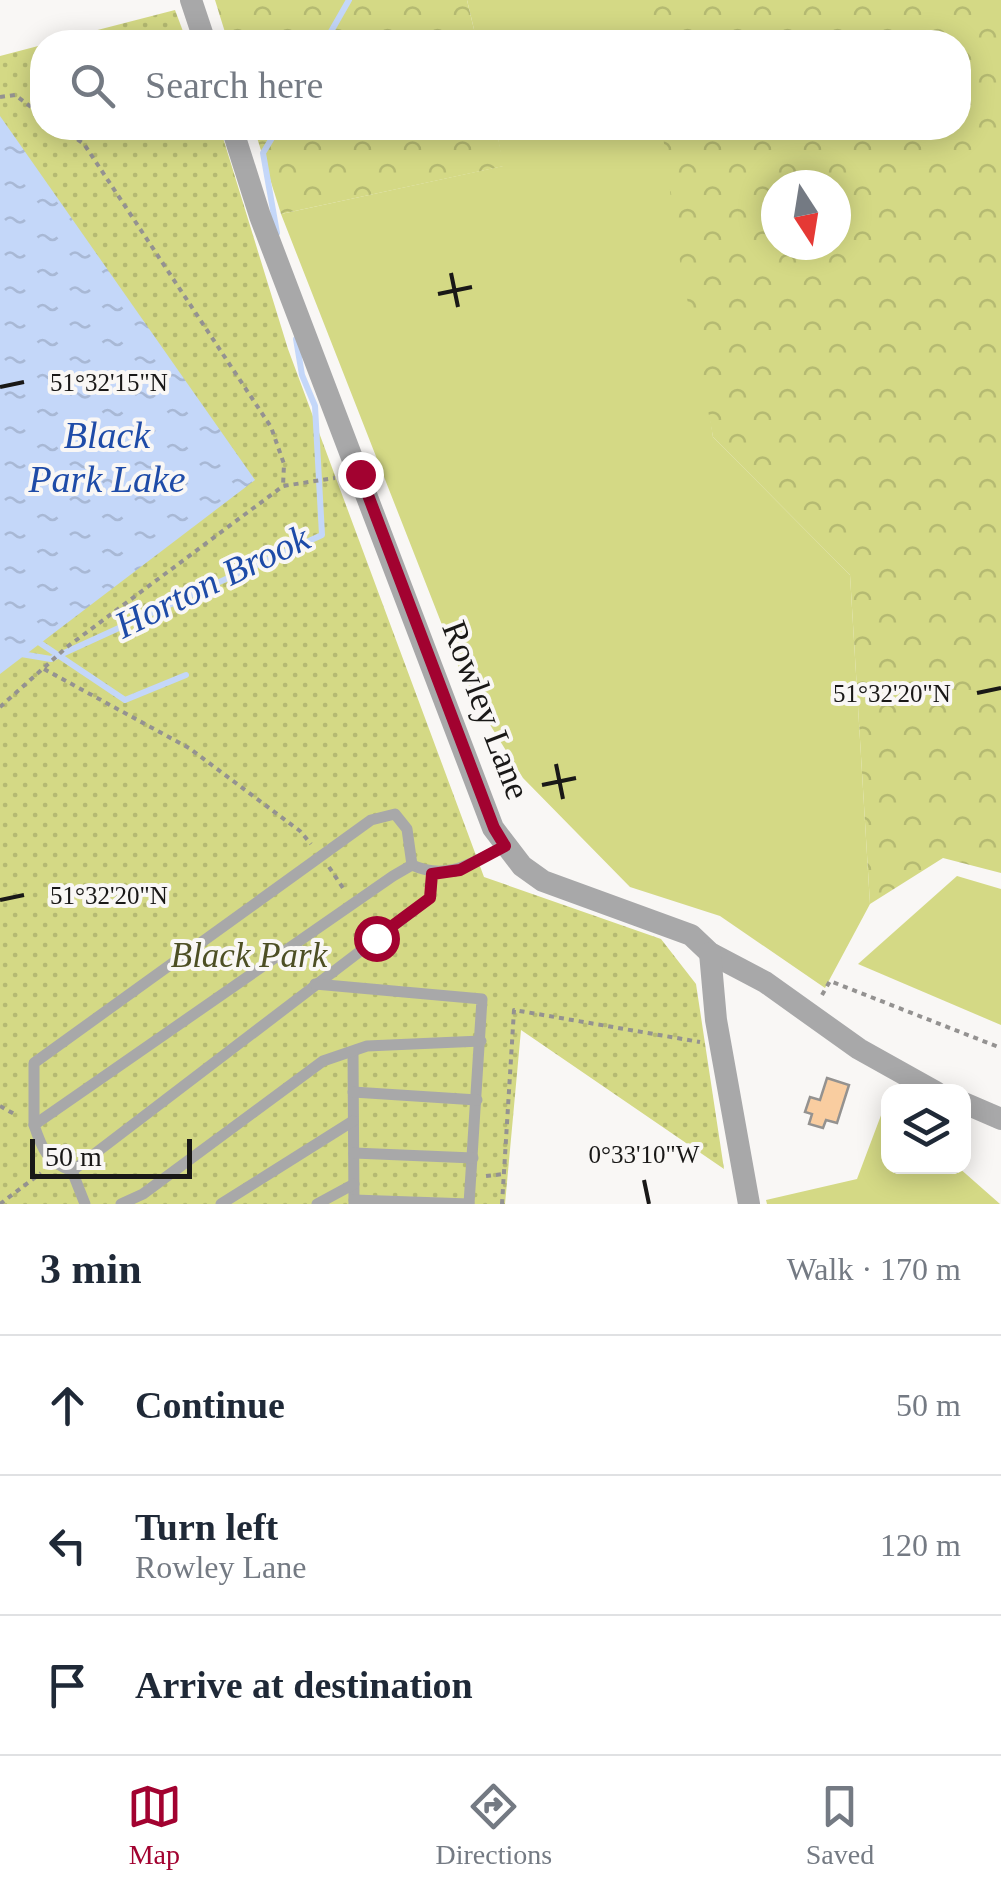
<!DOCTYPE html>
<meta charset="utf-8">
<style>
:root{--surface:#fff;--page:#f6f6f7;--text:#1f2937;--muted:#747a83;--line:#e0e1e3;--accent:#a20230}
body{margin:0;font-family:Georgia,serif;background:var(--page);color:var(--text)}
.controls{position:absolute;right:30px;bottom:30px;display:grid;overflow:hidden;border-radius:20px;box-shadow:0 5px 25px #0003}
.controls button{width:90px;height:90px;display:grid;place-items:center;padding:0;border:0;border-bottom:2px solid var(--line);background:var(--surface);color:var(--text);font:50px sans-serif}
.compass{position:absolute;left:761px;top:170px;width:90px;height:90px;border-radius:50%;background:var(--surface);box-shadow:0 5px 25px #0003;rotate:168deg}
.scale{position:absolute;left:30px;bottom:25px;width:162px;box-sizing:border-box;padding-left:10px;border:5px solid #191817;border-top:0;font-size:28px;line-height:35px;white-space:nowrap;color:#191817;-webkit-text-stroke:8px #f9f7f5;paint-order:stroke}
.stop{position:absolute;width:30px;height:30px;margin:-22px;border:8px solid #a20230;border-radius:50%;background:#fff}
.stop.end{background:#a20230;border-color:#fff;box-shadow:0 2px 10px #0008}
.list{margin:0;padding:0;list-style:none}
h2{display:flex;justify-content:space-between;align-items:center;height:130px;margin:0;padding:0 40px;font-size:42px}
h2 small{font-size:32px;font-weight:400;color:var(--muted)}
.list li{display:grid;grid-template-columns:65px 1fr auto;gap:30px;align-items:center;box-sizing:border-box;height:140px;padding:0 40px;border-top:2px solid var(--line)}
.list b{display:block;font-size:38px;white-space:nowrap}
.list p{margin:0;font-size:32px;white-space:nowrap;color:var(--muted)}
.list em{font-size:32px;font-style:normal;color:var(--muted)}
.icon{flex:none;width:55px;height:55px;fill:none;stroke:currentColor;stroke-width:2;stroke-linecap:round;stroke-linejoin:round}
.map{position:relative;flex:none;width:1001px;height:1204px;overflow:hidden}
.search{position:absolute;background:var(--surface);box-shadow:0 5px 25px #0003;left:30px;right:30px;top:30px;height:110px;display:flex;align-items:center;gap:25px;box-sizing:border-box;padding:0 35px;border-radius:40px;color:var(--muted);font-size:38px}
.sheet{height:550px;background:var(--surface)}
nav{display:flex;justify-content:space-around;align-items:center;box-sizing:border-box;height:140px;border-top:2px solid var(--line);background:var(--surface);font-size:28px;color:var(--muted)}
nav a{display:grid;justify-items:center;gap:5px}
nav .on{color:var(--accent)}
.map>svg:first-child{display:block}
</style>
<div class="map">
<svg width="1001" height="1204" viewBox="0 0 1001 1204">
<defs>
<pattern id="forest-crowns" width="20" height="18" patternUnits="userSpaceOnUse" patternTransform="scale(2.5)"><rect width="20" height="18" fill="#d4d985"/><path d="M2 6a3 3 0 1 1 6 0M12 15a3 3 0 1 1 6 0" fill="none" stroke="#b5ba72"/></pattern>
<pattern id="park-dots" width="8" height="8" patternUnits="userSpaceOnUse" patternTransform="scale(2.5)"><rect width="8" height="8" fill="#d4d985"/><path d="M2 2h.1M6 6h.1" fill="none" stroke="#b5ba72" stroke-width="1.8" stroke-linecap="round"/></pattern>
<pattern id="water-ripples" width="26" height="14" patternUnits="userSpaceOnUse" patternTransform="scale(2.5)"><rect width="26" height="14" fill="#c4d7f9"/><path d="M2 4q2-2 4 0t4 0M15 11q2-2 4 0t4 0" fill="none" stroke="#a8b8d5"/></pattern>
</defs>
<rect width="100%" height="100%" fill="#f9f7f5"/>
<g fill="#d4d985">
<polygon points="467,0 649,0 655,42 477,42"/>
<polygon points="496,128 668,128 713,437 850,575 870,904 825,988 720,916 630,887 523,778 466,686 281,214 503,166"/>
<polygon points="957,876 1001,889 1001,1025 858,964"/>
<polygon points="886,1102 888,1166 958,1167 1000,1204 767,1204 766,1200 857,1179"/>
</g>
<g fill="url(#forest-crowns)" fill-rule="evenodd">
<polygon points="215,0 467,0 477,42 228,42"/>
<path d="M646 0H1001V873L943 858 870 904 850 575 713 437 677 245 662 128H958V42H651ZM836 185V245H776V185Z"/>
<polygon points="254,128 496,128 504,166 281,214"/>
</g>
<g fill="url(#park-dots)">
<polygon points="175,10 187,42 51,42"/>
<polygon points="42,45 42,128 220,128 288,349 484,877 661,939 696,984 724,1169 521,1030 505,1204 0,1204 0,56"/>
</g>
<polygon fill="url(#water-ripples)" points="0,116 255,480 0,674"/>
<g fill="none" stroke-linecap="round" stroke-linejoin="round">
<g stroke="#c4d7f9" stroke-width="6">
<polyline points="325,42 349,0"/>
<polyline points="277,233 263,153 278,128"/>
<polyline points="40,643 125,700 186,675"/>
<polyline points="21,654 51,659 322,535 315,406 302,375 296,339"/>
</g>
</g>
<polygon fill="#f9cda0" stroke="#949290" stroke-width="2.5" points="827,1078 849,1085 837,1123 826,1120 823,1128 809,1124 812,1114 805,1112 810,1097 820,1100"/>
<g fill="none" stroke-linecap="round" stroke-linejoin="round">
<g stroke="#949291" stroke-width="4" stroke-dasharray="5 5" stroke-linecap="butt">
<polyline points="0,97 15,95 42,115"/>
<polyline points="61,128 84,144 271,427 284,464 283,486"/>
<polyline points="44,669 189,748 300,831 311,844"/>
<polyline points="0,707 67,647 283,486 335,478"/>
<polyline points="329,867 343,888"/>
<polyline points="822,995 830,981 1001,1048"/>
<polyline points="0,1106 16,1115"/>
<polyline points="486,1176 504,1174"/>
<polyline points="0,1204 41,1173"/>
<polyline points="502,1204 514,1010 700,1042"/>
</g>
<g stroke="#a8a8a9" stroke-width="11">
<path d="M432 874 430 898 72 1171C47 1162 42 1149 34 1125L393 876 412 865C447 881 472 863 505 846"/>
<polyline points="315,984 482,999 469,1204"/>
<polyline points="353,1052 354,1204"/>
<polyline points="353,1092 477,1100"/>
<polyline points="34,1125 34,1063 371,820 395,814 407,829 412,865"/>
<polyline points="354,1153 473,1158"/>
<polyline points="72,1171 85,1204"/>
<polyline points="354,1200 469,1204"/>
<polyline points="121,1204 143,1194 323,1061 367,1046 481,1041"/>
<polyline points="221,1204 353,1121"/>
<polyline points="317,1204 354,1184"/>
</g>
<g stroke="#a8a8a9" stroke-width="22">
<polyline points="191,0 205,42"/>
<polyline points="232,128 260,216 493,828 522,866 543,881 691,935 710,953 765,982 859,1049 936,1092"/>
<polyline points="710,953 716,1020 749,1204"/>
<polyline points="964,1103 1001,1119"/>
</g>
</g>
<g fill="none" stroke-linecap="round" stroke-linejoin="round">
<polyline stroke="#a20230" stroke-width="12" points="360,474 494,828 505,846 460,870 432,874 430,898 376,938"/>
</g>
<path fill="none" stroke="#191817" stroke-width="4" d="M451 273 458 307M438 294 472 287M0 387 24 382M977 693 1001 688M556 764 563 799M542 785 576 778M0 900 24 895M644 1180 649 1204"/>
<g text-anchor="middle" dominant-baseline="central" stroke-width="8" stroke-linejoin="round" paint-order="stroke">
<g font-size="35" fill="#191817" stroke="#f9f7f5">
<text transform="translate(486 710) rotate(69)">Rowley Lane</text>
</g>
<g font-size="35" font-style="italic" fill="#4d4f24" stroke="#f9f7f5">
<text x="249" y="955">Black Park</text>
</g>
<g font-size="38" font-style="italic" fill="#1e4ba8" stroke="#f9f7f5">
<text x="107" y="435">Black<tspan x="107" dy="44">Park Lake</tspan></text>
<text transform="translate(212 581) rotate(-26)">Horton Brook</text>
</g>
</g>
<g font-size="25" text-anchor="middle" fill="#191817" stroke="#f9f7f5" stroke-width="8" stroke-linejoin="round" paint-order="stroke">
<text x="109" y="391">51°32'15"N</text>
<text x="892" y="702">51°32'20"N</text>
<text x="109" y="904">51°32'20"N</text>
<text x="644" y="1163">0°33'10"W</text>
</g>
</svg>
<div class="controls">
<button><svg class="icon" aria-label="layers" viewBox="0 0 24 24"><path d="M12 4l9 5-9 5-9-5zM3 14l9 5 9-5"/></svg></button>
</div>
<svg class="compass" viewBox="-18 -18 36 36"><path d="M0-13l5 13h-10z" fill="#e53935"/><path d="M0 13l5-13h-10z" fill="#747a83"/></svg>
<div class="scale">50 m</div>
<div class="stop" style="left:376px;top:938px"></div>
<div class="stop end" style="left:360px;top:474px"></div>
<div class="search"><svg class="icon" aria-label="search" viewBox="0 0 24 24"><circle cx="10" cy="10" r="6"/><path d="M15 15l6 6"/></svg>Search here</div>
</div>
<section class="sheet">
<h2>3 min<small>Walk · 170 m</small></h2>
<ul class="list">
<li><svg class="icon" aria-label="ahead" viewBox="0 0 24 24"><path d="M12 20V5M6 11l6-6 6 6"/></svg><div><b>Continue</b></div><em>50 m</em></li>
<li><svg class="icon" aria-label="left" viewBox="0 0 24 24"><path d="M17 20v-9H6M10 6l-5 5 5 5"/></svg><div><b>Turn left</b><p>Rowley Lane</p></div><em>120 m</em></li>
<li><svg class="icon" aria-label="arrive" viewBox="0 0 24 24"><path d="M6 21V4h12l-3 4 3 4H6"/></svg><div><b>Arrive at destination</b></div></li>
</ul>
</section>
<nav>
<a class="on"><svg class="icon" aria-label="map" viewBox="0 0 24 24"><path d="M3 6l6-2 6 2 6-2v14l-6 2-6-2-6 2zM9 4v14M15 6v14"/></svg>Map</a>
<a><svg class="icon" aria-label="directions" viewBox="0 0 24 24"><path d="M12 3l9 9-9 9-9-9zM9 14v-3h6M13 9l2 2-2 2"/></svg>Directions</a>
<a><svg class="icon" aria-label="saved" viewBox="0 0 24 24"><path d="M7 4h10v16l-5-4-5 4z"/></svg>Saved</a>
</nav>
